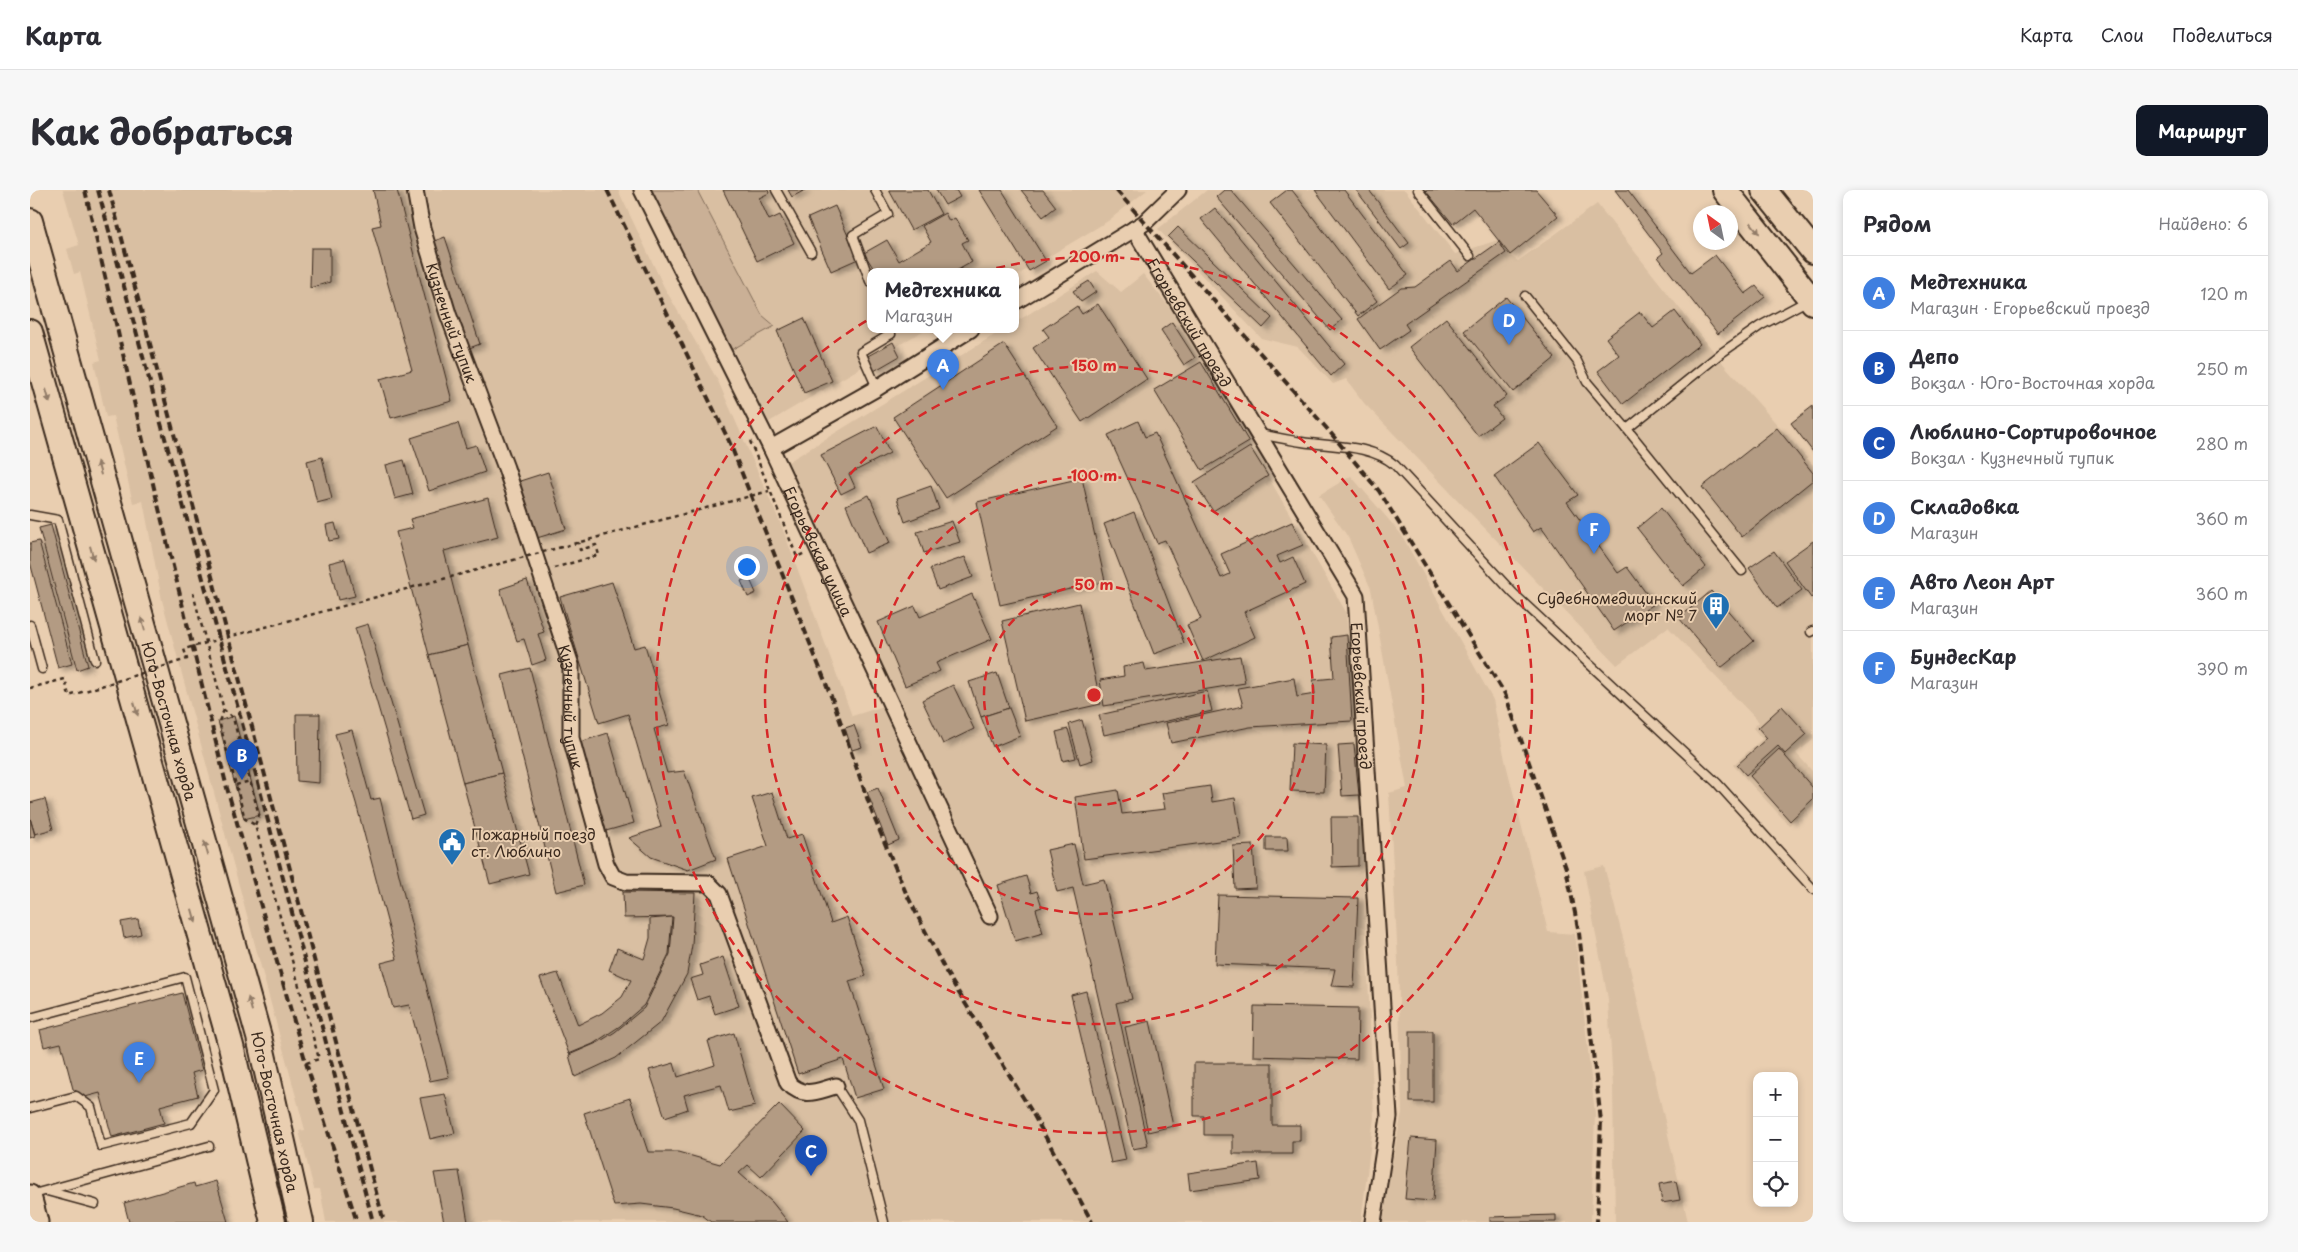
<!DOCTYPE html>
<html lang="ru">
<meta charset="utf-8">
<style>
:root{--surface:#fff;--page:#f7f7f7;--text:#2b2b33;--muted:#7c7c81;--line:#e1e1e2;--accent:#111827}
body{margin:0;font-family:"Playpen Sans",sans-serif;background:var(--page);color:var(--text)}
.controls{position:absolute;right:15px;bottom:15px;display:grid;overflow:hidden;border-radius:10px;box-shadow:0 2px 8px #0003}
.controls button{width:45px;height:45px;display:grid;place-items:center;padding:0;border:0;border-bottom:1px solid var(--line);background:var(--surface);color:var(--text);font:25px sans-serif}
.compass{position:absolute;left:1663px;top:15px;width:45px;height:45px;border-radius:50%;background:var(--surface);box-shadow:0 2px 8px #0003;rotate:327deg}
.you{position:absolute;left:716px;top:376px;width:18px;height:18px;margin:-12px;border:4px solid #fff;border-radius:50%;background:#1a73e8;box-shadow:0 0 0 8px #1a73e833}
.badge{display:grid;place-items:center;width:32px;height:32px;border-radius:50%;background:var(--accent);color:#fff;font-size:16px;font-weight:700}
.pin{position:absolute;translate:-50% -41px;filter:drop-shadow(0 1px 2px #0008)}
.pin::after{content:'';position:absolute;top:26px;width:18px;height:15px;background:inherit;clip-path:polygon(0 0,100% 0,50% 100%)}
.popup{position:absolute;left:837px;top:78px;width:152px;height:65px;box-sizing:border-box;display:grid;place-content:center;border-radius:10px;background:var(--surface);filter:drop-shadow(0 1px 4px #0005);font-size:16px;white-space:nowrap;color:var(--muted)}
.popup b{font-size:19px;color:var(--text)}
.popup::after{content:'';position:absolute;left:50%;top:100%;margin-left:-10px;border:10px solid transparent;border-top-color:var(--surface)}
.list{margin:0;padding:0;list-style:none}
h2{display:flex;justify-content:space-between;align-items:center;height:65px;margin:0;padding:0 20px;font-size:21px}
h2 small{font-size:16px;font-weight:400;color:var(--muted)}
.list li{display:grid;grid-template-columns:32px 1fr auto;gap:15px;align-items:center;box-sizing:border-box;height:75px;padding:0 20px;border-top:1px solid var(--line)}
.list b{display:block;font-size:19px;white-space:nowrap}
.list p{margin:0;font-size:16px;white-space:nowrap;color:var(--muted)}
.list em{font-size:16px;font-style:normal;color:var(--muted)}
.icon{flex:none;width:28px;height:28px;fill:none;stroke:currentColor;stroke-width:2;stroke-linecap:round;stroke-linejoin:round}
.map{position:relative;flex:none;width:1783px;height:1032px;overflow:hidden;border-radius:10px}
header{display:flex;align-items:center;gap:30px;box-sizing:border-box;height:70px;padding:0 25px;background:var(--surface);border-bottom:1px solid var(--line)}
header strong{font-size:24px}
nav{display:flex;gap:28px;margin-inline-start:auto;font-size:18px}
.intro{display:flex;align-items:center;justify-content:space-between;box-sizing:border-box;height:120px;padding:0 30px}
h1{margin:0;font-size:35px}
.button{padding:12px 22px;border-radius:10px;background:var(--accent);color:#fff;font-size:18px;font-weight:700}
main{display:flex;gap:30px;padding:0 30px}
aside{flex:1;background:var(--surface);border-radius:10px;box-shadow:0 2px 8px #0003}
.map>svg:first-child{display:block}
</style>
<header>
<strong>Карта</strong>
<nav><a>Карта</a><a>Слои</a><a>Поделиться</a></nav>
</header>
<div class="intro"><h1>Как добраться</h1><a class="button">Маршрут</a></div>
<main>
<div class="map">
<svg width="1783" height="1032" viewBox="0 0 1783 1032">
<defs>
<filter id="shadow"><feDropShadow dx="5.5" dy="3" stdDeviation="2.5" flood-color="#0004"/></filter>
</defs>
<rect width="100%" height="100%" fill="#e9ceb0"/>
<filter id="ink" filterUnits="userSpaceOnUse"><feTurbulence type="fractalNoise" baseFrequency=".02" numOctaves="2"/><feDisplacementMap in="SourceGraphic" scale="10" xChannelSelector="R" yChannelSelector="G"/><feConvolveMatrix kernelMatrix="1 2 1 2 8 2 1 2 1" color-interpolation-filters="sRGB"/></filter>
<g filter="url(#ink)">
<g fill="#d9bfa2">
<polygon points="33,0 588,0 634,97 688,191 752,337 822,526 867,512 758,272 974,139 986,139 986,132 1067,81 1091,102 1113,84 1144,123 1316,422 1327,532 1344,927 1331,1032 296,1032 290,999 284,999 269,941 275,940 132,410 113,311 103,313 83,226 76,227 64,172 71,170 50,82 44,84 37,59 49,55"/>
<polygon points="624,0 1117,0 1078,31 986,86 986,81 840,81 840,139 896,139 739,232"/>
<polygon points="1177,0 1375,0 1425,64 1468,50 1480,66 1488,71 1567,14 1696,177 1783,275 1783,550 1766,563 1783,582 1783,615 1759,635 1703,575 1732,549 1723,538 1729,532 1638,437 1587,475 1334,213 1316,189 1303,194 1268,157 1231,148 1128,39"/>
<polygon points="1321,286 1371,344 1463,510 1475,570 1518,742 1545,744 1565,924 1561,1032 1352,1032 1353,1016 1372,923 1368,771 1359,603 1377,598 1341,399 1318,347 1289,305"/>
<polygon points="1574,676 1594,752 1658,1032 1585,1032 1583,896 1578,809 1554,681"/>
</g>
<polygon fill="#cab096" stroke="#826d5a" points="618,0 667,0 732,125 745,136 701,160"/>
<g fill="#b39b83" stroke="#3b2a1e" filter="url(#shadow)">
<polygon points="343,0 367,0 422,211 361,228 350,189 382,180 342,37 351,35"/>
<polygon points="693,0 738,0 739,3 729,8 739,30 750,25 764,53 727,71"/>
<polygon points="758,0 775,0 762,7"/>
<polygon points="859,0 898,0 911,24 881,40"/>
<polygon points="906,0 926,0 930,7 915,15"/>
<polygon points="949,0 972,0 1016,71 999,81"/>
<polygon points="991,0 1013,0 1026,17 1013,27"/>
<polygon points="1194,0 1201,0 1312,130 1300,140 1186,7"/>
<polygon points="1257,0 1262,0 1347,111 1328,126 1240,13"/>
<polygon points="1285,0 1314,0 1378,85 1359,99"/>
<polygon points="1326,0 1339,0 1379,53 1371,59"/>
<polygon points="1395,0 1506,0 1528,26 1480,65 1443,18 1423,34"/>
<polygon points="1585,0 1598,0 1661,83 1685,65 1715,104 1726,96 1735,107 1688,144 1628,67 1633,63"/>
<polygon points="805,16 828,69 801,81 778,28"/>
<polygon points="1185,18 1314,174 1301,186 1171,29"/>
<polygon points="915,23 919,31 925,28 938,50 932,53 942,72 926,81 845,81 834,63 857,50 869,71 901,52 892,36"/>
<polygon points="1148,37 1242,128 1233,138 1138,47"/>
<polygon points="415,47 450,154 434,160 399,53"/>
<polygon points="1469,52 1476,63 1375,134 1379,140 1350,160 1328,129 1371,98 1385,97 1421,71 1428,81"/>
<polygon points="281,58 300,58 300,92 280,98"/>
<polygon points="1059,91 1066,102 1051,112 1043,101"/>
<polygon points="1476,107 1525,168 1483,202 1434,141"/>
<polygon points="1068,114 1117,189 1052,232 1003,158 1019,147 1013,139 1047,116 1052,124"/>
<polygon points="1645,121 1670,154 1593,214 1568,181 1589,165 1576,148 1610,122 1623,138"/>
<polygon points="774,128 802,191 774,203 747,141"/>
<polygon points="1416,128 1477,206 1463,216 1472,228 1448,246 1379,157"/>
<polygon points="1142,132 1165,168 1154,175 1131,140"/>
<polygon points="863,152 870,166 844,181 836,167"/>
<polygon points="974,154 1027,236 916,308 863,227"/>
<polygon points="1171,172 1219,252 1172,280 1124,200"/>
<polygon points="1783,216 1783,262 1761,233"/>
<polygon points="1108,231 1115,247 1125,243 1191,388 1200,384 1191,364 1262,332 1273,355 1247,366 1250,373 1263,367 1275,394 1214,422 1225,447 1173,471 1157,435 1171,429 1135,350 1127,353 1078,245"/>
<polygon points="428,233 436,258 446,255 455,282 399,301 381,248"/>
<polygon points="847,236 860,263 819,284 825,297 811,304 791,265"/>
<polygon points="1747,238 1783,283 1783,290 1712,347 1672,297"/>
<polygon points="1509,253 1548,305 1537,312 1588,383 1597,377 1624,414 1584,441 1511,337 1503,342 1464,286"/>
<polygon points="1220,257 1238,286 1183,321 1164,292"/>
<polygon points="292,267 302,309 287,313 277,271"/>
<polygon points="374,270 383,304 365,309 356,275"/>
<polygon points="518,282 536,339 507,348 494,305 488,307 485,296 491,294 490,291"/>
<polygon points="1052,288 1075,391 970,415 947,312"/>
<polygon points="901,296 909,319 875,332 867,308"/>
<polygon points="839,305 860,353 836,363 816,315"/>
<polygon points="458,308 468,347 414,361 438,455 399,465 366,342 383,338 380,329"/>
<polygon points="1631,318 1676,377 1653,396 1607,338"/>
<polygon points="1104,322 1154,453 1124,464 1074,334"/>
<polygon points="922,331 930,352 894,363 887,342"/>
<polygon points="305,333 309,349 299,351 296,335"/>
<polygon points="21,335 58,476 47,480 9,338"/>
<polygon points="9,351 42,474 28,478 0,372 0,353"/>
<polygon points="1783,351 1783,406 1781,408 1755,371"/>
<polygon points="1744,361 1772,400 1747,418 1719,378"/>
<polygon points="935,367 943,387 908,400 900,379"/>
<polygon points="315,369 325,406 308,410 299,373"/>
<polygon points="719,387 726,403 718,407 711,391"/>
<polygon points="497,390 514,442 508,444 516,470 502,475 494,449 487,451 470,399"/>
<polygon points="582,392 604,458 615,455 639,535 624,539 637,583 654,581 686,669 658,680 621,667 599,648 631,637 598,524 569,533 530,407"/>
<polygon points="1681,401 1724,451 1691,478 1649,428"/>
<polygon points="942,404 962,449 906,473 910,481 875,496 848,432 885,416 890,427"/>
<polygon points="1049,413 1071,514 995,531 972,431"/>
<polygon points="338,434 394,625 381,629 325,438"/>
<polygon points="1317,445 1322,531 1220,537 1141,553 1136,533 1213,516 1208,498 1264,488 1267,507 1285,504 1283,490 1304,488 1301,447"/>
<polygon points="438,455 472,583 433,593 399,465"/>
<polygon points="1210,466 1215,493 1074,516 1070,490 1094,486 1093,477 1114,473 1116,481"/>
<polygon points="500,478 554,695 526,702 472,485"/>
<polygon points="967,483 979,518 951,527 939,492"/>
<polygon points="923,495 944,539 913,554 892,510"/>
<polygon points="1177,501 1182,521 1074,545 1069,525"/>
<polygon points="1752,516 1777,544 1755,564 1748,556 1716,585 1707,575 1737,548 1728,538"/>
<polygon points="979,518 990,546 963,557 951,527"/>
<polygon points="266,524 290,524 289,593 267,591"/>
<polygon points="204,526 230,625 214,629 188,531"/>
<polygon points="1052,530 1063,570 1050,574 1039,534"/>
<polygon points="824,535 832,557 822,560 815,538"/>
<polygon points="1038,539 1046,568 1033,571 1026,542"/>
<polygon points="322,540 341,610 350,608 419,887 400,891 379,815 363,818 351,773 367,769 326,613 305,544"/>
<polygon points="578,543 604,633 576,641 550,552"/>
<polygon points="1262,553 1296,555 1294,602 1260,601"/>
<polygon points="1324,554 1329,605 1312,606 1308,555"/>
<polygon points="1749,559 1783,598 1783,609 1760,631 1720,586"/>
<polygon points="472,583 499,684 460,694 433,593"/>
<polygon points="1180,596 1182,612 1205,608 1211,648 1054,669 1045,607 1088,600 1092,624 1135,619 1132,603"/>
<polygon points="848,598 869,650 858,655 837,602"/>
<polygon points="742,602 757,649 772,644 801,733 817,727 836,786 819,791 854,899 825,908 813,869 768,884 698,669 738,656 722,608"/>
<polygon points="15,609 23,639 5,644 0,628 0,613"/>
<polygon points="1301,627 1328,627 1328,676 1302,677"/>
<polygon points="0,628 5,646 0,648"/>
<polygon points="1236,647 1257,647 1258,661 1236,661"/>
<polygon points="1044,654 1053,694 1074,689 1102,809 1086,813 1118,956 1103,959 1043,698 1027,702 1017,660"/>
<polygon points="1223,655 1226,698 1205,699 1203,656"/>
<polygon points="996,686 1001,703 1007,701 1012,717 1006,719 1013,743 985,751 968,695"/>
<polygon points="593,702 665,703 662,755 657,784 631,832 586,868 545,887 539,865 569,852 585,842 614,818 640,764 643,727 594,728"/>
<polygon points="1188,705 1328,708 1324,797 1301,796 1305,779 1185,774"/>
<polygon points="642,727 639,764 614,815 590,836 563,854 539,864 510,788 528,783 548,835 572,823 592,807 601,790 579,780 587,758 614,769 620,748 620,729"/>
<polygon points="108,729 111,744 94,748 91,732"/>
<polygon points="693,767 709,816 685,824 679,806 667,810 660,789 673,785 670,775"/>
<polygon points="1056,801 1096,970 1081,973 1041,805"/>
<polygon points="152,803 172,880 162,883 168,906 130,916 134,933 82,947 70,903 55,907 43,899 31,853 14,857 10,840"/>
<polygon points="1224,816 1328,818 1327,869 1223,866"/>
<polygon points="1120,831 1143,936 1118,942 1095,837"/>
<rect x="1380" y="841" width="23" height="71"/>
<polygon points="704,843 725,916 699,922 691,895 654,905 658,919 635,927 619,880 644,873 648,887 685,875 678,851"/>
<polygon points="1164,873 1242,873 1242,935 1270,935 1270,951 1262,951 1262,964 1203,964 1203,945 1174,945 1174,926 1164,926"/>
<polygon points="415,904 425,943 400,949 390,908"/>
<polygon points="600,908 618,962 648,962 690,974 749,914 775,941 731,987 718,975 709,983 742,1012 758,1032 681,1032 672,1025 643,1018 611,1014 584,1016 554,923"/>
<polygon points="1381,948 1407,950 1403,1011 1375,1009"/>
<polygon points="1228,973 1230,990 1160,1000 1158,983"/>
<polygon points="429,981 438,1032 414,1032 404,983"/>
<polygon points="186,991 198,1032 99,1032 94,1013 164,993 165,997"/>
<polygon points="1646,991 1650,1010 1632,1013 1629,994"/>
<polygon points="1526,1025 1526,1032 1460,1032 1460,1027"/>
</g>
<g fill="none" stroke-linecap="round" stroke-linejoin="round">
<defs>
<g id="service">
<polyline points="746,0 781,62"/>
<polyline points="1388,0 1440,66"/>
<polyline points="840,91 823,45 858,24 845,0"/>
<polyline points="1495,106 1547,171 1557,192 1597,239"/>
<polyline points="847,198 831,162 861,144 859,139"/>
<path d="M1230 244C1244 247 1258 250 1272 252 1303 257 1340 254 1365 275L1483 403 1687 593 1783 699"/>
<polyline points="0,325 28,330 65,470"/>
<polyline points="1712,381 1597,239 1690,164 1730,136 1771,114 1778,112"/>
<polyline points="0,435 12,479"/>
<polyline points="1781,442 1783,441"/>
<polyline points="0,828 155,787 184,900 161,933 71,956 61,917 46,906 0,918"/>
<polyline points="806,896 828,930 854,1032"/>
<polyline points="17,1001 65,1014"/>
<polyline points="0,1005 179,956"/>
</g>
<g id="minor">
<path id="s1" d="M385 0 392 38 418 124 476 278 541 475V548L576 674 583 687 596 692 678 693 689 704 758 893C775 909 786 901 806 896"/>
<path id="s2" d="M612 0 741 258 960 726"/>
<path id="s3" d="M1104 39 1326 406 1359 927 1343 1032"/>
<polyline points="986,111 1114,33 1148,0"/>
<polyline points="741,258 847,198 941,139"/>
</g>
<polyline id="secondary" points="0,1006 7,1032"/>
<g id="primary">
<polyline points="1695,0 1783,112"/>
<polyline points="1734,0 1783,61"/>
<path id="s4" d="M0 31 229 847 271 1032"/>
<polyline points="0,142 201,856 243,1032"/>
</g>
</defs>
<use href="#service" stroke="#3b2a1e" stroke-width="11"/>
<use href="#minor" stroke="#3b2a1e" stroke-width="19"/>
<use href="#secondary" stroke="#3b2a1e" stroke-width="25"/>
<use href="#primary" stroke="#3b2a1e" stroke-width="28"/>
<g stroke="#3b2a1e" stroke-width="2.5" stroke-dasharray="4 4" stroke-linecap="butt">
<polyline points="720,251 767,367 775,363"/>
<polyline points="524,378 569,365 566,355 550,360 548,352"/>
<polyline points="163,403 194,520 203,528 229,625 225,635 289,869 276,873"/>
<polyline points="0,498 35,489 39,506 71,496"/>
<polyline points="194,520 189,531 215,629 225,635"/>
<polyline points="206,595 220,591"/>
</g>
<use href="#service" stroke="#e9ceb0" stroke-width="8"/>
<use href="#minor" stroke="#e9ceb0" stroke-width="15"/>
<use href="#secondary" stroke="#e9ceb0" stroke-width="21"/>
<use href="#primary" stroke="#e9ceb0" stroke-width="24"/>
<g stroke="#3b2a1e" stroke-width="4" stroke-dasharray="8 4" stroke-linecap="butt">
<polyline points="55,0 124,298 197,598 276,873 327,1032"/>
<polyline points="68,0 226,585 343,1032"/>
<polyline points="79,0 354,1032"/>
<polyline points="577,0 699,251 805,516 843,625 876,703 916,782 1002,922 1062,1032"/>
<polyline points="1086,0 1299,241 1349,301 1475,504 1536,678 1549,743 1571,931 1567,1032"/>
</g>
<polyline stroke="#3b2a1e" stroke-width="2.5" stroke-dasharray="4 4" stroke-linecap="butt" points="71,496 157,469 154,459 739,301"/>
</g>
<defs><path id="oneway-solid" d="M-6-.8H1V-3.2L6.5 0L1 3.2V.8H-6Z" transform="scale(1.25)"/></defs>
<g fill="#927c67">
<use href="#oneway-solid" transform="translate(1725 38) rotate(52)"/>
<use href="#oneway-solid" transform="translate(18 206) rotate(74)"/>
<use href="#oneway-solid" transform="translate(69 278) rotate(-106)"/>
<use href="#oneway-solid" transform="translate(62 363) rotate(74)"/>
<use href="#oneway-solid" transform="translate(113 434) rotate(-106)"/>
<use href="#oneway-solid" transform="translate(106 519) rotate(74)"/>
<use href="#oneway-solid" transform="translate(176 658) rotate(-106)"/>
<use href="#oneway-solid" transform="translate(164 726) rotate(74)"/>
<use href="#oneway-solid" transform="translate(220 814) rotate(-106)"/>
</g>
</g>
<g fill="none" stroke="#d62828" stroke-width="2.5" stroke-dasharray="9 6">
<circle cx="1064" cy="505" r="110"/>
<circle cx="1064" cy="505" r="219"/>
<circle cx="1064" cy="505" r="329"/>
<circle cx="1064" cy="505" r="438"/>
</g>
<defs>
<symbol id="building-pin" viewBox="-11 -11 22 30"><path d="M0 17L-7.5 6A9.5 9.5 0 1 1 7.5 6Z" fill="#1f6fb2" stroke="#e9ceb0"/><path d="M-4-6H4V6H1V3H-1V6H-4ZM-2.5-4.3h1.7v1.8h-1.7ZM.8-4.3h1.7v1.8H.8ZM-2.5-1h1.7V.8h-1.7ZM.8-1h1.7V.8H.8Z" fill="#fff"/></symbol>
<symbol id="civic-pin" viewBox="-11 -11 22 30"><path d="M0 17L-7.5 6A9.5 9.5 0 1 1 7.5 6Z" fill="#1f6fb2" stroke="#e9ceb0"/><path d="M-.6-6.5H3V-4.5H.6V-3L4-1V1h2V6H-6V1h2V-1L-.6-3ZM-1.2 2.5V6h2.4V2.5Z" fill="#fff"/></symbol>
</defs>
<g fill-rule="evenodd">
<use href="#building-pin" x="1670" y="400" width="32" height="43"/>
<use href="#civic-pin" x="406" y="636" width="32" height="43"/>
</g>
<g text-anchor="middle" dominant-baseline="central" stroke-width="4" stroke-linejoin="round" paint-order="stroke">
<g font-size="15" fill="#3b2a1e" stroke="#e9ceb0">
<text stroke="none"><textPath href="#s1" startOffset="138">Кузнечный тупик</textPath></text>
<text stroke="none"><textPath href="#s3" startOffset="109">Егорьевский проезд</textPath></text>
<text stroke="none"><textPath href="#s2" startOffset="402">Егорьевская улица</textPath></text>
<text stroke="none"><textPath href="#s3" startOffset="529">Егорьевский проезд</textPath></text>
<text stroke="none"><textPath href="#s1" startOffset="542">Кузнечный тупик</textPath></text>
<text stroke="none"><textPath href="#s4" startOffset="519">Юго-Восточная хорда</textPath></text>
<text stroke="none"><textPath href="#s4" startOffset="924">Юго-Восточная хорда</textPath></text>
</g>
<g font-size="15" fill="#3b2a1e" stroke="#e9ceb0" text-anchor="end">
<text x="1667" y="407">Судебномедицинский<tspan x="1667" dy="17">морг № 7</tspan></text>
<text x="441" y="643" text-anchor="start">Пожарный поезд<tspan x="441" dy="17">ст. Люблино</tspan></text>
</g>
</g>
<circle cx="1064" cy="505" r="8" fill="#d62828" stroke="#e9ceb0" stroke-width="2.5"/>
<g font-size="15" text-anchor="middle" font-weight="bold" fill="#d62828" stroke="#e9ceb0" stroke-width="4" stroke-linejoin="round" paint-order="stroke">
<text x="1064" y="72">200 m</text>
<text x="1064" y="181">150 m</text>
<text x="1064" y="291">100 m</text>
<text x="1064" y="400">50 m</text>
</g>
</svg>
<div class="controls">
<button>+</button>
<button>−</button>
<button><svg class="icon" aria-label="locate" viewBox="0 0 24 24"><circle cx="12" cy="12" r="6"/><path d="M12 2v4M12 18v4M2 12h4M18 12h4"/></svg></button>
</div>
<svg class="compass" viewBox="-18 -18 36 36"><path d="M0-13l5 13h-10z" fill="#e53935"/><path d="M0 13l5-13h-10z" fill="#7c7c81"/></svg>
<div class="you"></div>
<div class="pin badge" style="left:913px;top:200px;background:#3f7fe0">A</div>
<div class="popup"><b>Медтехника</b>Магазин</div>
<div class="pin badge" style="left:212px;top:590px;background:#1a4fb4">B</div>
<div class="pin badge" style="left:781px;top:986px;background:#1a4fb4">C</div>
<div class="pin badge" style="left:1479px;top:155px;background:#3f7fe0">D</div>
<div class="pin badge" style="left:109px;top:893px;background:#3f7fe0">E</div>
<div class="pin badge" style="left:1564px;top:364px;background:#3f7fe0">F</div>
</div>
<aside>
<h2>Рядом<small>Найдено: 6</small></h2>
<ul class="list">
<li><span class="badge" style="background:#3f7fe0">A</span><div><b>Медтехника</b><p>Магазин · Егорьевский проезд</p></div><em>120 m</em></li>
<li><span class="badge" style="background:#1a4fb4">B</span><div><b>Депо</b><p>Вокзал · Юго-Восточная хорда</p></div><em>250 m</em></li>
<li><span class="badge" style="background:#1a4fb4">C</span><div><b>Люблино-Сортировочное</b><p>Вокзал · Кузнечный тупик</p></div><em>280 m</em></li>
<li><span class="badge" style="background:#3f7fe0">D</span><div><b>Складовка</b><p>Магазин</p></div><em>360 m</em></li>
<li><span class="badge" style="background:#3f7fe0">E</span><div><b>Авто Леон Арт</b><p>Магазин</p></div><em>360 m</em></li>
<li><span class="badge" style="background:#3f7fe0">F</span><div><b>БундесКар</b><p>Магазин</p></div><em>390 m</em></li>
</ul>
</aside>
</main>
